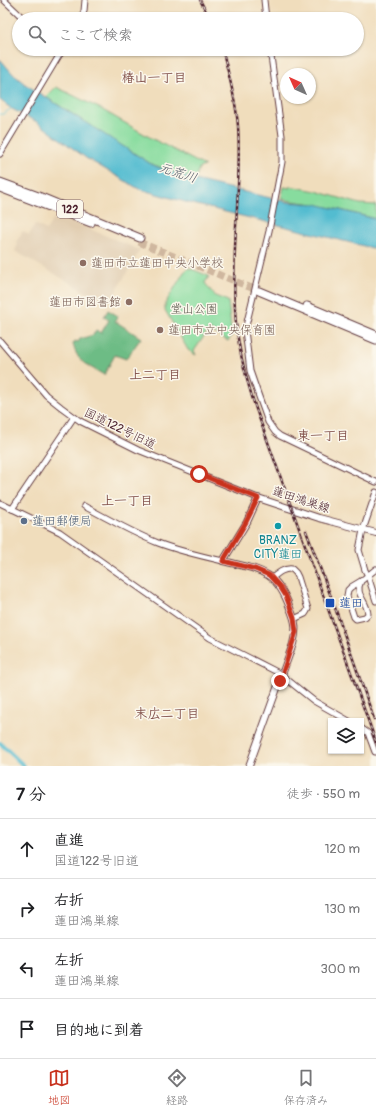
<!DOCTYPE html>
<html lang="ja">
<meta charset="utf-8">
<style>
:root{--surface:#fff;--page:#f2f2f2;--text:#202124;--muted:#757577;--line:#e0e0e0;--accent:#c8321e}
body{margin:0;font-family:Pangolin,"Klee One",sans-serif;background:var(--page);color:var(--text)}
.controls{position:absolute;right:12px;bottom:12px;display:grid;overflow:hidden;border-radius:0px;box-shadow:0 1px 3px #0004}
.controls button{width:36px;height:36px;display:grid;place-items:center;padding:0;border:0;border-bottom:1px solid var(--line);background:var(--surface);color:var(--text);font:20px sans-serif}
.compass{position:absolute;left:280px;top:68px;width:36px;height:36px;border-radius:50%;background:var(--surface);box-shadow:0 1px 3px #0004;rotate:315deg}
.stop{position:absolute;width:12px;height:12px;margin:-9px;border:3px solid #c8321e;border-radius:50%;background:#fff}
.stop.end{background:#c8321e;border-color:#fff;box-shadow:0 1px 4px #0008}
.list{margin:0;padding:0;list-style:none}
h2{display:flex;justify-content:space-between;align-items:center;height:52px;margin:0;padding:0 16px;font-size:17px}
h2 small{font-size:13px;font-weight:400;color:var(--muted)}
.list li{display:grid;grid-template-columns:26px 1fr auto;gap:12px;align-items:center;box-sizing:border-box;height:60px;padding:0 16px;border-top:1px solid var(--line)}
.list b{display:block;font-size:15px;white-space:nowrap}
.list p{margin:0;font-size:13px;white-space:nowrap;color:var(--muted)}
.list em{font-size:13px;font-style:normal;color:var(--muted)}
.icon{flex:none;width:22px;height:22px;fill:none;stroke:currentColor;stroke-width:2;stroke-linecap:round;stroke-linejoin:round}
.map{position:relative;flex:none;width:376px;height:766px;overflow:hidden}
.search{position:absolute;background:var(--surface);box-shadow:0 1px 3px #0004;left:12px;right:12px;top:12px;height:44px;display:flex;align-items:center;gap:10px;box-sizing:border-box;padding:0 14px;border-radius:22px;color:var(--muted);font-size:15px}
.sheet{height:292px;background:var(--surface)}
nav{display:flex;justify-content:space-around;align-items:center;box-sizing:border-box;height:56px;border-top:1px solid var(--line);background:var(--surface);font-size:11px;color:var(--muted)}
nav a{display:grid;justify-items:center;gap:2px}
nav .on{color:var(--accent)}
.map>svg:first-child{display:block}
</style>
<div class="map">
<svg width="376" height="766" viewBox="0 0 376 766">
<rect width="100%" height="100%" fill="#fbf7ec"/>
<filter id="ink" filterUnits="userSpaceOnUse"><feTurbulence type="fractalNoise" baseFrequency=".025" numOctaves="2"/><feDisplacementMap in="SourceGraphic" scale="8" xChannelSelector="R" yChannelSelector="G"/><feConvolveMatrix kernelMatrix="1 2 1 2 8 2 1 2 1" color-interpolation-filters="sRGB"/></filter>
<filter id="wash" filterUnits="userSpaceOnUse"><feTurbulence type="fractalNoise" baseFrequency=".012" numOctaves="4" result="noise"/><feDisplacementMap in="SourceGraphic" scale="16" xChannelSelector="R" yChannelSelector="G"/><feGaussianBlur stdDeviation="0.9" result="paint"/><feColorMatrix in="noise" values="0 0 0 0 0 0 0 0 0 0 0 0 0 0 0 0 0 1.4 0 .05"/><feComposite in="paint" operator="in"/></filter>
<g filter="url(#wash)">
<rect width="100%" height="100%" fill="#f0ddbc"/>
<polygon fill="#e1cdb1" points="56,215 140,250 108,305 15,251 18,244 16,242 23,231 29,235 35,224 46,230"/>
<g fill="#87dc9e" stroke="#687e64">
<polygon points="56,87 101,109 151,138 205,166 199,168 195,180 151,164 103,134 46,97"/>
<path d="M290 186 316 191 360 204 376 205V219C357 214 337 209 318 205 305 202 293 202 281 199L284 187 290 188Z"/>
<polygon points="189,268 209,276 205,283 215,296 228,301 232,335 228,341 209,329 194,351 196,355 188,350 165,310 165,304 184,272"/>
</g>
<path fill="#6dbc85" stroke="#5c6e58" d="M108 310 118 316 115 321 141 338 126 359 115 355 104 375C88 365 78 364 73 344L75 341 78 342 80 339 93 335 96 330 101 333 109 320 104 317Z"/>
<polygon fill="#53bcd0" stroke="#4e6e7e" points="0,59 13,74 25,84 151,164 165,170 195,180 287,202 316,204 376,219 376,249 189,203 139,189 86,158 37,122 12,109 0,100"/>
<g fill="none" stroke-linecap="round" stroke-linejoin="round">
<polyline stroke="#53bcd0" stroke-width="1" points="0,114 3,114 12,108"/>
<polyline stroke="#53bcd0" stroke-width="4" points="0,743 24,766"/>
</g>
</g>
<g filter="url(#ink)">
<g fill="none" stroke-linecap="round" stroke-linejoin="round">
<polyline stroke="#cfb79f" stroke-width="7" stroke-dasharray="7 3.5" stroke-linecap="butt" points="139,242 259,291"/>
<defs>
<g id="minor">
<polyline points="4,0 24,19"/>
<polyline points="264,0 266,19"/>
<polyline points="81,19 84,11 85,0"/>
<polyline points="56,49 61,53"/>
<polyline points="270,49 282,136 282,162 269,231 245,330 250,371 258,394 268,422 275,432 280,436 376,482"/>
<polyline points="0,154 63,49"/>
<polyline points="0,341 46,395 61,407 80,421 138,450 258,498"/>
<polyline points="376,492 363,530 359,550 365,570 368,576 376,601"/>
<polyline points="0,503 60,532 210,638 279,673 314,701 349,721"/>
<path d="M84 506C108 519 133 533 158 543 179 551 201 556 223 561"/>
<polyline points="12,509 74,417"/>
<path d="M272 578C278 573 284 568 292 569L296 573 298 577 308 609 307 611 305 614 294 619"/>
<path d="M361 581C354 595 367 600 368 614L365 617 356 619 354 617 347 596 348 590 351 587 361 581 376 569"/>
<polyline points="361,728 368,733 375,752 376,752"/>
</g>
<path id="major" d="M249 766 293 644C297 629 296 622 290 608 276 569 259 570 223 561L247 522 258 498 319 518 376 533"/>
<g id="highway">
<polyline points="0,182 41,197 140,238"/>
<polyline points="0,188 91,223"/>
<polyline points="259,291 376,340"/>
<polyline points="307,306 376,335"/>
</g>
</defs>
<use href="#minor" stroke="#633c41" stroke-width="7"/>
<use href="#major" stroke="#633c41" stroke-width="8"/>
<use href="#highway" stroke="#633c41" stroke-width="9"/>
<use href="#minor" stroke="#fff" stroke-width="5"/>
<use href="#major" stroke="#fff" stroke-width="6"/>
<use href="#highway" stroke="#fff" stroke-width="7"/>
<defs>
<g id="rail">
<polyline points="200,0 210,19"/>
<path d="M222 49C229 74 236 100 238 126 242 187 231 248 235 308 236 343 245 376 256 409L376 742"/>
<polyline points="306,531 333,602 374,719"/>
</g>
</defs>
<use href="#rail" stroke="#4a1f2b" stroke-width="2.5"/>
<use href="#rail" stroke="#fbf7ec" stroke-width="1" stroke-dasharray="3" stroke-linecap="butt"/>
</g>
</g>
<g fill="none" stroke-linecap="round" stroke-linejoin="round" filter="url(#ink)">
<polyline stroke="#c8321e" stroke-width="5" points="199,474 258,498 246,522 223,561 255,569 269,575 281,588 286,596 294,618 296,632 280,681"/>
</g>
<g fill="#8d6e63" stroke="#fbf7ec" stroke-width="1.5">
<circle cx="83" cy="263" r="4"/>
<circle cx="129" cy="302" r="4"/>
<circle cx="160" cy="330" r="4"/>
</g>
<circle fill="#5c6f8a" stroke="#fbf7ec" stroke-width="1.5" cx="24" cy="521" r="4"/>
<circle fill="#0f9aa8" stroke="#fbf7ec" stroke-width="1.5" cx="278" cy="526" r="4"/>
<rect fill="#1a4fb4" stroke="#fbf7ec" stroke-width="1.5" x="325" y="598" width="10" height="10" rx="2"/>
<g text-anchor="middle" dominant-baseline="central" stroke-width="3" stroke-linejoin="round" paint-order="stroke">
<rect fill="#fbf7ec" stroke="#7f6065" stroke-width="1" x="57" y="200" width="26" height="18" rx="3"/>
<g font-size="11" font-weight="bold" fill="#4a1f2b">
<text x="70" y="209">122</text>
</g>
<g font-size="12" fill="#785e54" stroke="#fbf7ec" text-anchor="start">
<text x="91" y="263">蓮田市立蓮田中央小学校</text>
<text x="121" y="302" text-anchor="end">蓮田市図書館</text>
<text x="168" y="330">蓮田市立中央保育園</text>
</g>
<g font-size="12" fill="#5c584e" stroke="#fbf7ec">
<text x="194" y="309">堂山公園</text>
</g>
<g font-size="12" fill="#4a1f2b" stroke="#fbf7ec">
<text transform="translate(120 429) rotate(26)">国道122号旧道</text>
<text transform="translate(301 500) rotate(18)">蓮田鴻巣線</text>
</g>
<g font-size="12" fill="#4e5e75" stroke="#fbf7ec" text-anchor="start">
<text x="32" y="521">蓮田郵便局</text>
</g>
<g font-size="12" fill="#0d838f" stroke="#fbf7ec">
<text x="278" y="540">BRANZ<tspan x="278" dy="14">CITY蓮田</tspan></text>
</g>
<g font-size="12" fill="#164399" stroke="#fbf7ec" text-anchor="start">
<text x="339" y="603">蓮田</text>
</g>
<g font-size="13" font-weight="bold" fill="#83524c" stroke="#fbf7ec">
<text x="154" y="78">椿山一丁目</text>
<text x="155" y="375">上二丁目</text>
<text x="323" y="436">東一丁目</text>
<text x="127" y="501">上一丁目</text>
<text x="167" y="714">末広二丁目</text>
</g>
<g font-size="13" font-style="italic" fill="#4d5665" stroke="#fbf7ec">
<text transform="translate(178 173) rotate(18)">元荒川</text>
</g>
</g>
</svg>
<div class="controls">
<button><svg class="icon" aria-label="layers" viewBox="0 0 24 24"><path d="M12 4l9 5-9 5-9-5zM3 14l9 5 9-5"/></svg></button>
</div>
<svg class="compass" viewBox="-18 -18 36 36"><path d="M0-13l5 13h-10z" fill="#e53935"/><path d="M0 13l5-13h-10z" fill="#757577"/></svg>
<div class="stop" style="left:199px;top:474px"></div>
<div class="stop end" style="left:280px;top:681px"></div>
<div class="search"><svg class="icon" aria-label="search" viewBox="0 0 24 24"><circle cx="10" cy="10" r="6"/><path d="M15 15l6 6"/></svg>ここで検索</div>
</div>
<section class="sheet">
<h2>7 分<small>徒歩 · 550 m</small></h2>
<ul class="list">
<li><svg class="icon" aria-label="ahead" viewBox="0 0 24 24"><path d="M12 20V5M6 11l6-6 6 6"/></svg><div><b>直進</b><p>国道122号旧道</p></div><em>120 m</em></li>
<li><svg class="icon" aria-label="right" viewBox="0 0 24 24"><path d="M7 20v-9h11M14 6l5 5-5 5"/></svg><div><b>右折</b><p>蓮田鴻巣線</p></div><em>130 m</em></li>
<li><svg class="icon" aria-label="left" viewBox="0 0 24 24"><path d="M17 20v-9H6M10 6l-5 5 5 5"/></svg><div><b>左折</b><p>蓮田鴻巣線</p></div><em>300 m</em></li>
<li><svg class="icon" aria-label="arrive" viewBox="0 0 24 24"><path d="M6 21V4h12l-3 4 3 4H6"/></svg><div><b>目的地に到着</b></div></li>
</ul>
</section>
<nav>
<a class="on"><svg class="icon" aria-label="map" viewBox="0 0 24 24"><path d="M3 6l6-2 6 2 6-2v14l-6 2-6-2-6 2zM9 4v14M15 6v14"/></svg>地図</a>
<a><svg class="icon" aria-label="directions" viewBox="0 0 24 24"><path d="M12 3l9 9-9 9-9-9zM9 14v-3h6M13 9l2 2-2 2"/></svg>経路</a>
<a><svg class="icon" aria-label="saved" viewBox="0 0 24 24"><path d="M7 4h10v16l-5-4-5 4z"/></svg>保存済み</a>
</nav>
